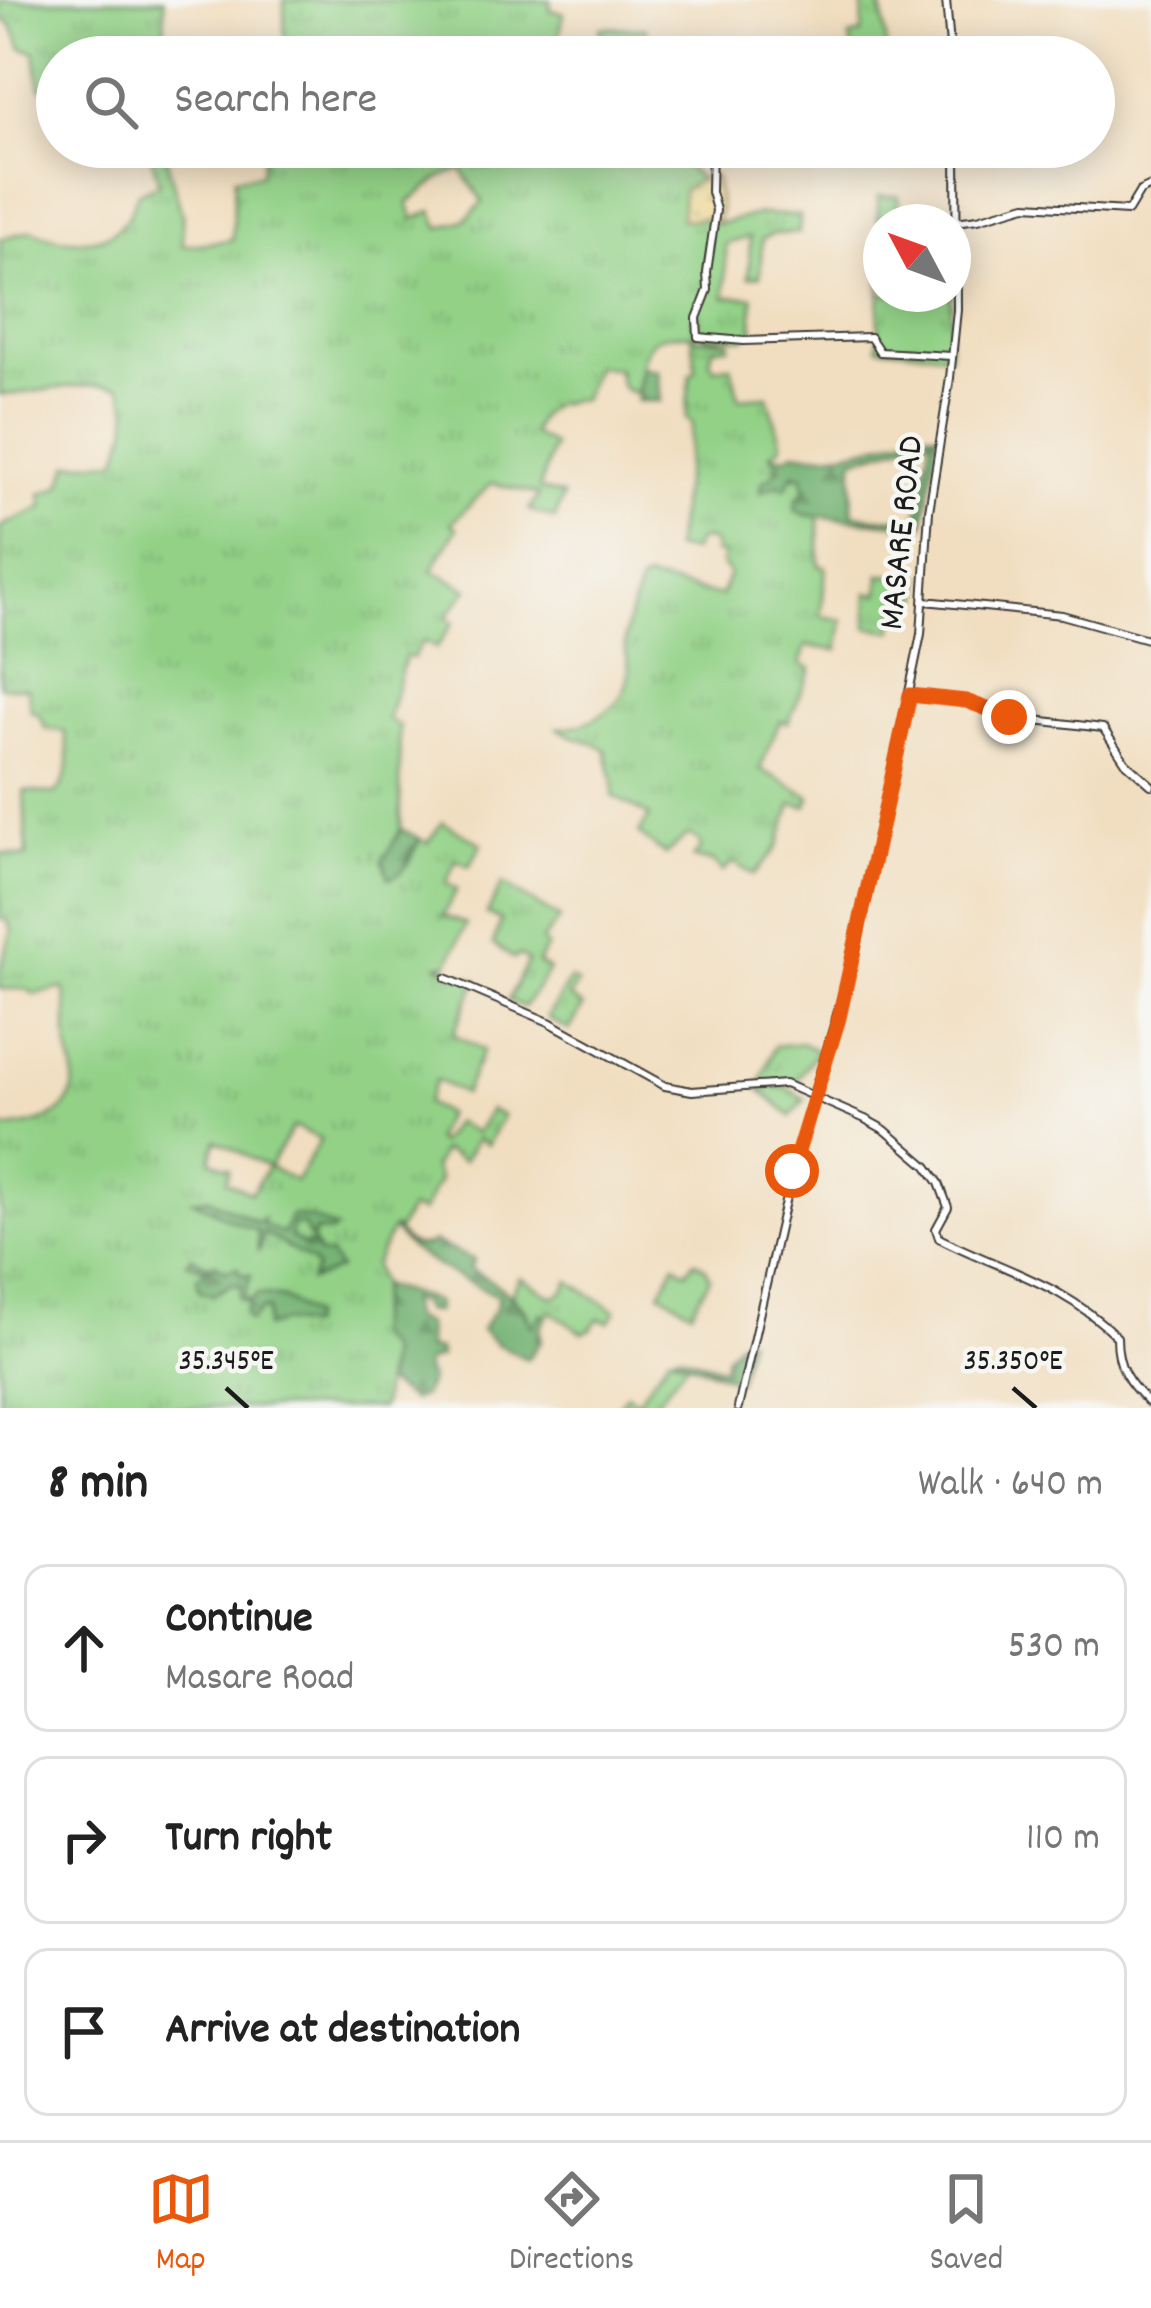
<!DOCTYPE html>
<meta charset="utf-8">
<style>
:root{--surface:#fff;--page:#f2f2f2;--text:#222;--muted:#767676;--line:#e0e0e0;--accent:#ea580c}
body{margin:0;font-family:Dekko,sans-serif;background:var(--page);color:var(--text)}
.compass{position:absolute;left:863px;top:204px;width:108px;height:108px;border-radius:50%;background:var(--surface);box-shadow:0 6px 30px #0003;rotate:311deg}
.stop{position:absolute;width:36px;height:36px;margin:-27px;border:9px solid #ea580c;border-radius:50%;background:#fff}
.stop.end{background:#ea580c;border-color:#fff;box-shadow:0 3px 12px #0008}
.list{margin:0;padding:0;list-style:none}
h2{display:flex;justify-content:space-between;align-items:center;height:156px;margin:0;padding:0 48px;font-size:51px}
h2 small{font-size:39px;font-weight:400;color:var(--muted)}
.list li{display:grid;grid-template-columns:78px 1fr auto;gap:36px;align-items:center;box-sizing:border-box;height:168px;margin:0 24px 24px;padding:0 24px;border:3px solid var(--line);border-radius:24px}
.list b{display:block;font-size:45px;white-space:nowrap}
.list p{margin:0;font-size:39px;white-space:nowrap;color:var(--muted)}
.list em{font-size:39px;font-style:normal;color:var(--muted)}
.icon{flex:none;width:66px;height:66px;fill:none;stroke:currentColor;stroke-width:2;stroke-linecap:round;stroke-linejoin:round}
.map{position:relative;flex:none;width:1151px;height:1408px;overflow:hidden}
.search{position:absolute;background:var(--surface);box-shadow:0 6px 30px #0003;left:36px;right:36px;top:36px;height:132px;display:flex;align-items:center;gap:30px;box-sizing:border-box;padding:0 42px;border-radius:66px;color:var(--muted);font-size:45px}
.sheet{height:732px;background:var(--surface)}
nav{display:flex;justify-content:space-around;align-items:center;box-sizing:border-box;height:168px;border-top:3px solid var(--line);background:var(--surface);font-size:33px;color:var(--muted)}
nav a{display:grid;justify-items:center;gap:6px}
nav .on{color:var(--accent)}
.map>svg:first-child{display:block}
</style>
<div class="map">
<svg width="1151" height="1408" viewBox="0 0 1151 1408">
<defs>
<pattern id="grass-tufts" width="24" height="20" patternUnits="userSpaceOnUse" patternTransform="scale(3)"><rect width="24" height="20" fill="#93d187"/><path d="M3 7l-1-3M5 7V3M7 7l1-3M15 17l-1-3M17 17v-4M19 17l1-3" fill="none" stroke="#7eb374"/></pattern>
<pattern id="forest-firs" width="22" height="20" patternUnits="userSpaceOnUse" patternTransform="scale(3)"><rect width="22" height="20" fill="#76b374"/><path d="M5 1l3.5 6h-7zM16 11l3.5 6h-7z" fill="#60915e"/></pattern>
<pattern id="sand-dots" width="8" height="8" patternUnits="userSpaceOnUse" patternTransform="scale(3)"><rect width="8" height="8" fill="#eeda9e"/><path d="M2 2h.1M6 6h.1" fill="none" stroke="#ccba88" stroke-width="1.8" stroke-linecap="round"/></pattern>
</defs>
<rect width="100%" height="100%" fill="#f6f6f2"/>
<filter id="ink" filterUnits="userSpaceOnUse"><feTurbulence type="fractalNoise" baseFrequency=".00833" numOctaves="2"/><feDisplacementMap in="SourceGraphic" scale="24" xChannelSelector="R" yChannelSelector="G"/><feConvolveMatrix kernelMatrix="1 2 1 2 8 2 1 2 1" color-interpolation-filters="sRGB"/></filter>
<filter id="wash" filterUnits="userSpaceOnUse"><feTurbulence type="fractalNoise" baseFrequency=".004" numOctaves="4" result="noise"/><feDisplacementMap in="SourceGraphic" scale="48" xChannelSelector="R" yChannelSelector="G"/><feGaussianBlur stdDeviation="2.7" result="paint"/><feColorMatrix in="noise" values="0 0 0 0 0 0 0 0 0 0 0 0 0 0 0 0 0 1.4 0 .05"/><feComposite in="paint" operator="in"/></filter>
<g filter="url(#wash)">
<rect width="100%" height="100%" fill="#f1dec0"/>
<g fill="url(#grass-tufts)" stroke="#587652" stroke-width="3" fill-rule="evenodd">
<polygon points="0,0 164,0 165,57 57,57 57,97 40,87 35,52 22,48 11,24 0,18"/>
<polygon points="284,0 551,0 550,10 564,13 557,46 540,42 531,57 285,57"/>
<polygon points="869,0 881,1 888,57 853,57 850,37 862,34 863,4"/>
<polygon points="601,28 646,28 643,57 597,57"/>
<path d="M123 147H163L182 214 183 246 232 240 235 177 261 174 265 147H485V155L500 165 528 159 556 163 578 147H661L698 177 704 218 716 224 761 214 800 216 799 233 773 234 762 239 760 276 749 277 750 237 726 244 725 297H753V332L743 338 704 335 700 332 699 315 692 319 697 338 729 341 730 346 713 347 710 361 714 368 731 366 739 398 768 396 782 445 772 454 779 463 773 476H804L806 515 819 516V566L826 567 821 616 843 620 838 650 806 646 800 664 811 669 788 723 780 721 760 769 811 797 806 806 792 804 778 847 754 875 733 862 723 872 714 862 693 858 701 848 699 841 688 835 665 855 639 834 649 816 613 796C616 781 608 766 606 750 591 739 574 741 558 728 589 727 626 708 629 672 630 663 625 653 625 643 625 625 634 603 639 585L645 579 721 596 729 574 721 563 723 554 715 553V545L705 538 697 541 693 551 674 549 692 423 686 418 690 375 696 370 692 334C639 331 646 351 636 393 620 390 619 385 618 369L596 366 582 400C555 399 540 408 532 434L553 445 539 489 563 496 555 519 529 510 539 495 492 483 451 523 457 528 432 570 468 589 446 617 453 623 436 648 423 641 413 658 405 656 388 720 399 726 401 829 383 862 409 864 420 839 428 843 442 822 482 844 469 866 456 860 446 883 457 889 443 916 466 924 448 964 436 965 477 980 453 1034 483 1050 464 1094 436 1080 426 1103 446 1114 434 1139 439 1143 455 1122 475 1133 490 1110 503 1116 487 1145 477 1139 463 1161 443 1150 433 1168 439 1180 422 1212 410 1209 396 1233 392 1229 374 1265 381 1285 373 1335 388 1351 381 1408H0V1134L2 1129C38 1124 77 1119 74 1073 73 1063 69 1054 68 1045 65 1025 70 1008 64 988L35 994 26 989H0V969L12 930 7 920 0 919V853L27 857 24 791 56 794C72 775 70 755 64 731L46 729 39 714 31 711 27 688 0 686V527L43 507 41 494 60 487 70 464 117 460C128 433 134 413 120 387 80 380 42 393 0 395V239L32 230C59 243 105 248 125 221 131 214 134 202 138 193L159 184 152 157ZM461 169 483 202 465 220 440 228 432 211 414 219 408 203 441 177ZM293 1127 321 1139 296 1181 269 1167ZM216 1140 268 1167 251 1193 226 1181 230 1169 211 1160ZM209 1198 284 1235 292 1216 313 1219 334 1229 315 1231 313 1237 304 1226 292 1224 290 1237 319 1254 322 1273 312 1279 316 1268 312 1262 263 1232 259 1247 258 1231C234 1223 217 1212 196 1200ZM193 1261 251 1276 243 1297 242 1284 230 1285 213 1295 208 1271 187 1262ZM259 1294 283 1298 311 1315 307 1326 283 1322 266 1326 269 1309 245 1314 249 1301Z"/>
<polygon points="878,196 898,196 898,218 951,218 952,222 883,222 878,220"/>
<polygon points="953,238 949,354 878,347 881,264 881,294 953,294"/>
<polygon points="880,575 921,578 920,600 899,597 893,631 867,627 868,593 879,594"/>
<polygon points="502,884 560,919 541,942 547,946 538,963 549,970 524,1007 508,1000 528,961 519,955 514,959 493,944 501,920 487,914"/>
<polygon points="570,979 578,983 569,997 583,1007 569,1030 547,1018"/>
<polygon points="802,1043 817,1051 795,1083 760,1083 775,1046"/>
<polygon points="784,1087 805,1099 791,1116 759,1089"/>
<polygon points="695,1261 706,1268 710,1278 691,1311 660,1292 675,1264 686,1272"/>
<polygon points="520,1277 553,1297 564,1291 569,1281 616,1311 609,1322 599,1318 590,1330 582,1332 550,1311 547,1316 541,1314 533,1328 526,1311 511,1294"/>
<polygon points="670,1355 688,1361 651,1408 616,1408 627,1394 637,1401"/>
</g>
<g fill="url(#forest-firs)" stroke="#496848" stroke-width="3">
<polygon points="642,367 658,371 661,401 637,401"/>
<path d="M925 432 938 433 924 525 917 522 931 437 853 459 852 513 874 518H904L905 522 898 524 806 515 795 510 797 498 804 494 803 476 793 474 786 488 778 485 760 492 763 481 773 476 778 463 771 454 785 457 794 452C838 461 883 441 925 432Z"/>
<path d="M401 829 420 839C408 852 410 874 389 878L383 861Z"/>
<path d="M209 1198 257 1223 263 1218V1225L283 1234 291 1216 313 1219 335 1229 331 1233 315 1231 313 1238 308 1237 304 1226 293 1224 290 1237 304 1245 313 1241 319 1254 330 1255 339 1269 311 1281 316 1268 312 1262 264 1233 258 1252V1231C233 1223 216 1211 193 1200Z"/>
<path d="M393 1227C403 1242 417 1252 434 1242L474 1260 470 1269C498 1284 519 1297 532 1326L541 1313 547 1316 540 1328 541 1341 527 1359 497 1344 481 1330 496 1308 498 1296C471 1283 403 1254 393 1227Z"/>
<polygon points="191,1256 209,1268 215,1263 225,1271 237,1267 241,1275 251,1275 244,1296 250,1301 259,1294 283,1298 311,1316 308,1326 283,1322 266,1327 268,1309 262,1309 250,1321 245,1314 249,1302 239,1299 241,1284 230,1285 213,1295 199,1290 197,1277 207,1271 187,1262"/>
<path d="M381 1285C400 1293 419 1292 437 1304L436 1312 424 1311 420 1303 409 1299 412 1318 426 1325 427 1349 438 1350 440 1357 426 1362 425 1372 430 1379 423 1396 412 1401 386 1383 388 1351 373 1335Z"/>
<polygon points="748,1339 738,1381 670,1355 680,1354 724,1369 726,1356 740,1340"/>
</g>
<polygon fill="url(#sand-dots)" stroke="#857b5d" stroke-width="3" points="708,175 715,177 720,209 716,224 704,218 681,220 683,190"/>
</g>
<g filter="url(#ink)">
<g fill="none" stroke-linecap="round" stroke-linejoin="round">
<defs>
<g id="minor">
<polyline points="946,0 951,57"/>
<polyline points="712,147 711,192 716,210 707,272 708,290 697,318 698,337 744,341 870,337 880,352 951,356"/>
<polyline points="955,222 978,219 1026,205 1128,211 1140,191 1151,186"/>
<polyline points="925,601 1062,615 1151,640"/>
<polyline points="911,696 966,701 1009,717 1103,728 1126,763 1151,785"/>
<path d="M446 978 549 1022 665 1086 692 1091 785 1084 865 1119 885 1130 927 1166 939 1183 948 1207 936 1229 939 1238C1004 1271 1063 1283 1117 1337 1117 1368 1128 1383 1151 1405"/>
<polyline points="738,1408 792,1171 856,949 921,634 929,511 950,378 957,310 956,147"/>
</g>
</defs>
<use href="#minor" stroke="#3c3935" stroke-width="10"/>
<use href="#minor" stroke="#fff" stroke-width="6"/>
</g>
</g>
<g fill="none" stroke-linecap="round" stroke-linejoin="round" filter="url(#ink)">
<polyline stroke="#ea580c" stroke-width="15" points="792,1171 839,1018 910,695 966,701 1009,717"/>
</g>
<path fill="none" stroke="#1c1c1c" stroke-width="4.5" d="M226 1388 248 1408M1013 1388 1036 1408"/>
<g text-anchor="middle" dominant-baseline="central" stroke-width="9" stroke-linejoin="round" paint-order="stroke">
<g font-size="36" fill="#1c1c1c" stroke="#f6f6f2">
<text transform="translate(904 533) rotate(-84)">MASARE ROAD</text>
</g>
</g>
<g font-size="30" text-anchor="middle" fill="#1c1c1c" stroke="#f6f6f2" stroke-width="9" stroke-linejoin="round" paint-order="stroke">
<text x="226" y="1369">35.345°E</text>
<text x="1013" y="1369">35.350°E</text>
</g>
</svg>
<svg class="compass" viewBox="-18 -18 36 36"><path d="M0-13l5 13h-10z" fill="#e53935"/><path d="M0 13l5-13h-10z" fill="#767676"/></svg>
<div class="stop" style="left:792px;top:1171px"></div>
<div class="stop end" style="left:1009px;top:717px"></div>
<div class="search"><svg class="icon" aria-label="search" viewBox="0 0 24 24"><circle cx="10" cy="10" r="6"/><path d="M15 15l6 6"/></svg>Search here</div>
</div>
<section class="sheet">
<h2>8 min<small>Walk · 640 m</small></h2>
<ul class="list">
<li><svg class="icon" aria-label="ahead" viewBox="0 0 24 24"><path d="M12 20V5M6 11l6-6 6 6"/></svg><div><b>Continue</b><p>Masare Road</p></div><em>530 m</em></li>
<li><svg class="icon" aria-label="right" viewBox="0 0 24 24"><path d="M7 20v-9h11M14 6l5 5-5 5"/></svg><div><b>Turn right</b></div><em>110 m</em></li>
<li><svg class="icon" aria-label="arrive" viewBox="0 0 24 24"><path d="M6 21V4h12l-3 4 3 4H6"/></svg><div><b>Arrive at destination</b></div></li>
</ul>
</section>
<nav>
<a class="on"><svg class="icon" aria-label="map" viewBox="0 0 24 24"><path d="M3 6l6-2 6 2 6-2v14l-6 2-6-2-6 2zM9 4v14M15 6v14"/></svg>Map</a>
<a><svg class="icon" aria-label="directions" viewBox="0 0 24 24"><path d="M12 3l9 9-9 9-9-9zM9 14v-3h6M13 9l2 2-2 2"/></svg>Directions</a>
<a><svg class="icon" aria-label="saved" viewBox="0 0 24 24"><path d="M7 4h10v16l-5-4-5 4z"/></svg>Saved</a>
</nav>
